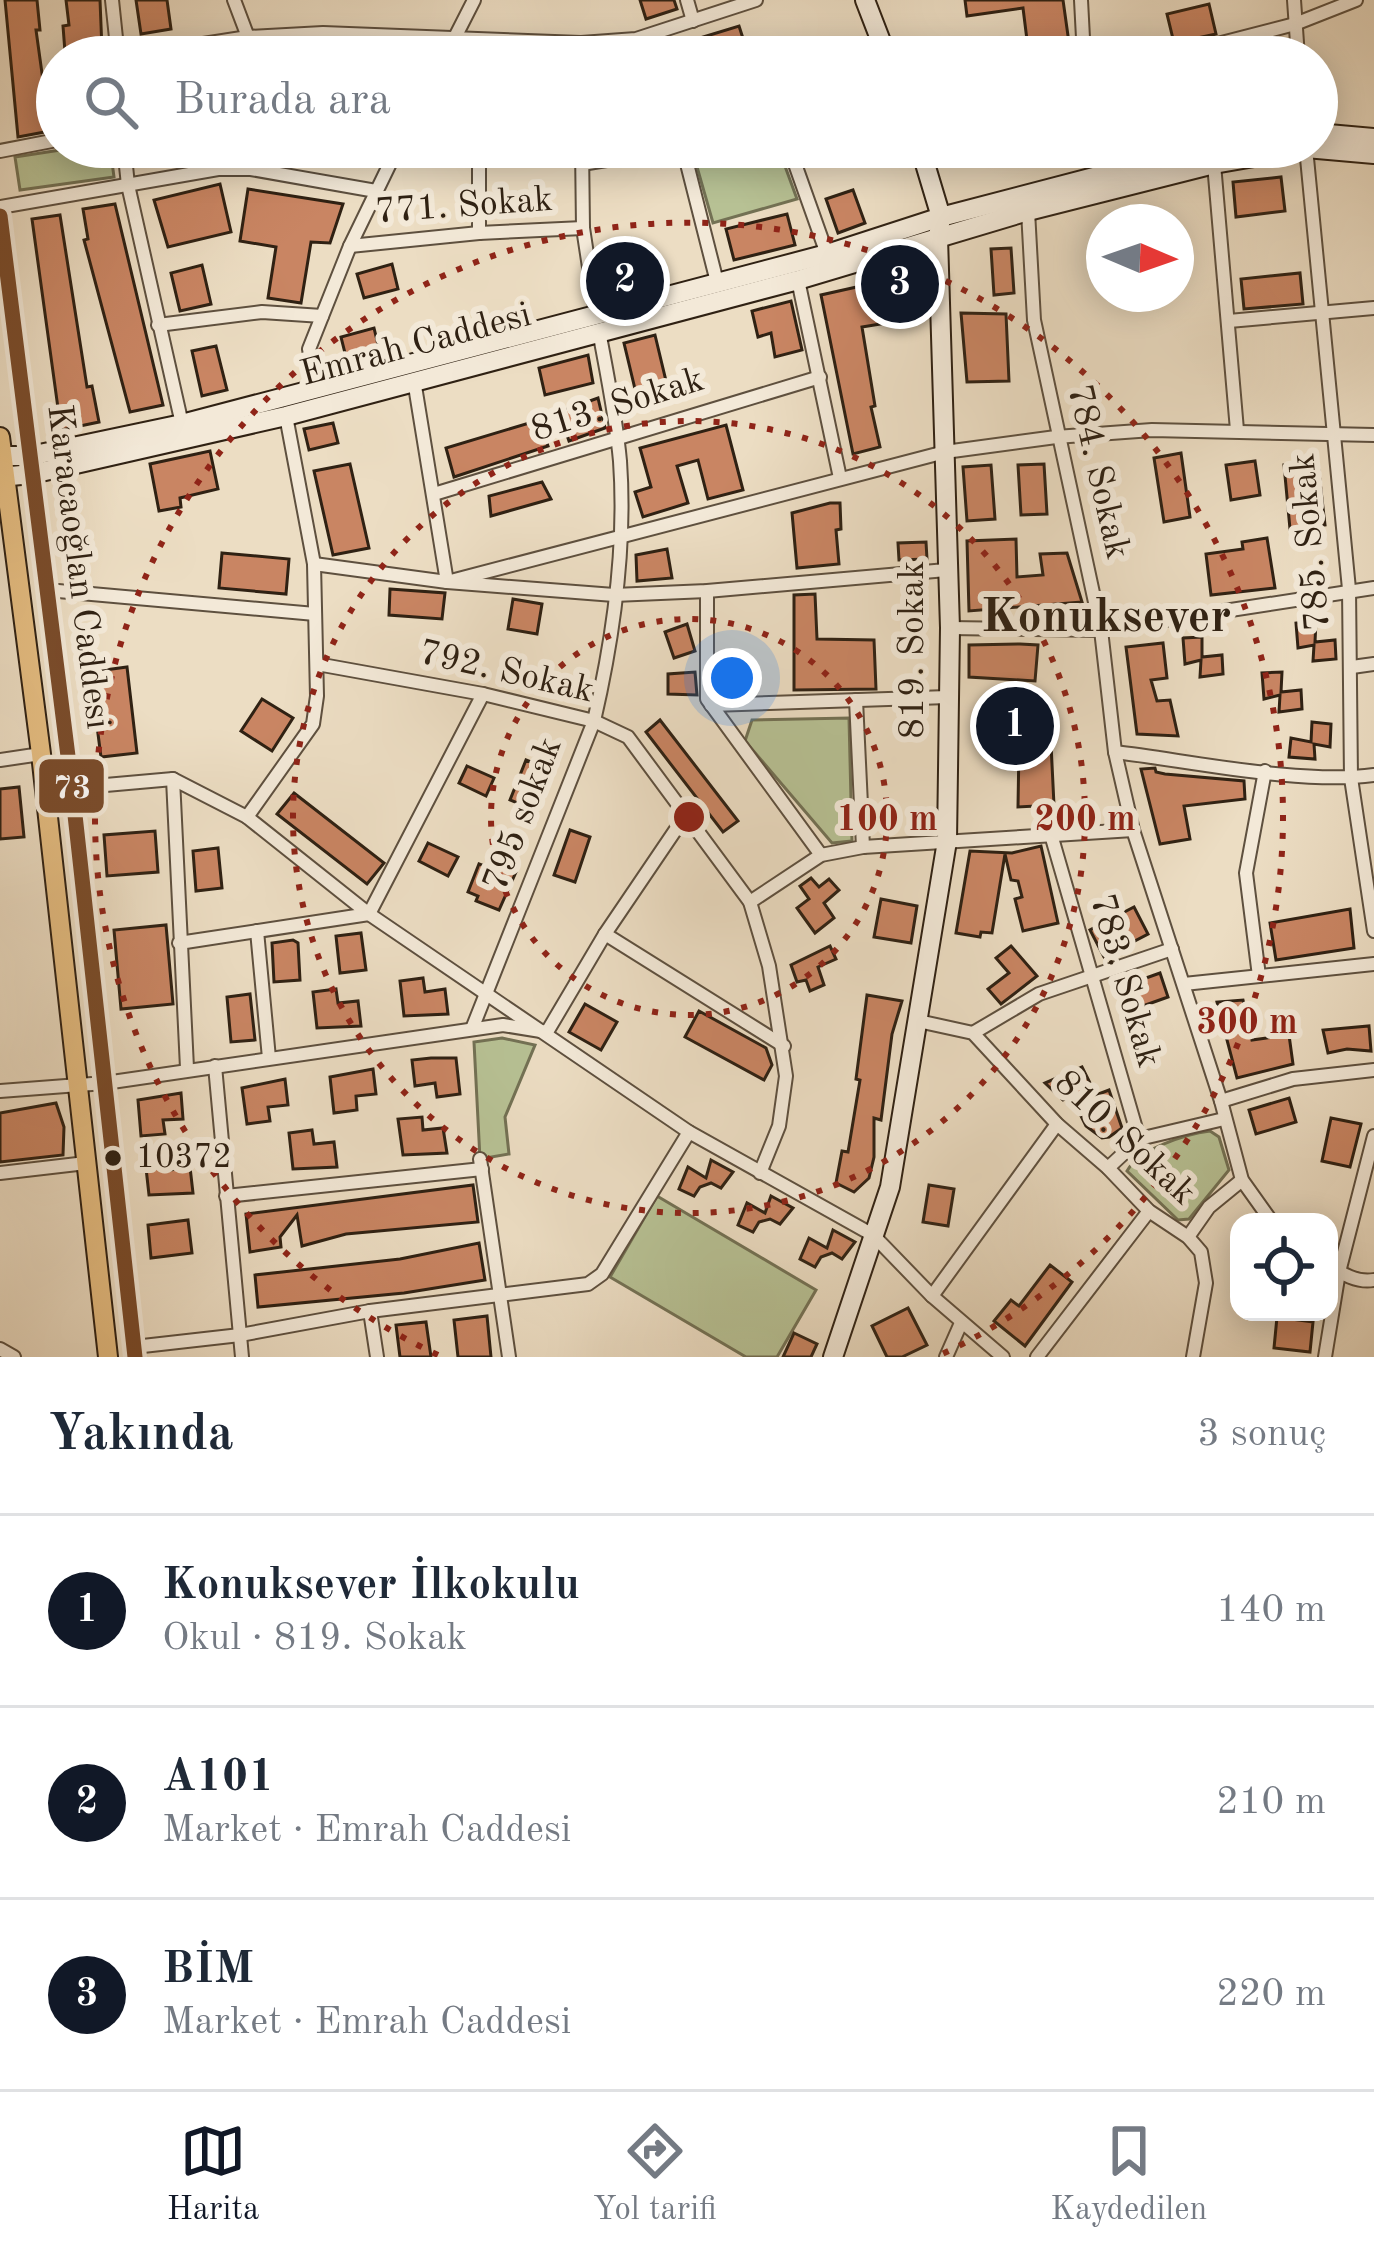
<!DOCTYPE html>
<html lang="tr">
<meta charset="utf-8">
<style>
:root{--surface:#fff;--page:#f2f2f3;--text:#1f2937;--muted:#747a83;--line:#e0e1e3;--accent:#111827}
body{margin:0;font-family:"Old Standard TT",serif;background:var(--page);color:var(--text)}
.controls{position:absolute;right:36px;bottom:36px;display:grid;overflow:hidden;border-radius:24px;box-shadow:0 6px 30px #0003}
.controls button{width:108px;height:108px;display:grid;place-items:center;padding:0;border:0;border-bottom:3px solid var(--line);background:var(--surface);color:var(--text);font:60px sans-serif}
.compass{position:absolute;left:1086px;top:204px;width:108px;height:108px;border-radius:50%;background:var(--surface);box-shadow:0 6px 30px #0003;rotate:92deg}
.you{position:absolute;left:732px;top:678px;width:42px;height:42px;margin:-30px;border:9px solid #fff;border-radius:50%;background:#1a73e8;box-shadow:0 0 0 18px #1a73e833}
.badge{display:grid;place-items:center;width:78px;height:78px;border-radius:50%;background:var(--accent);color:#fff;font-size:39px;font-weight:700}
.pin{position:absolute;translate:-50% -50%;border:6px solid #fff;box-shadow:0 3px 12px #0006}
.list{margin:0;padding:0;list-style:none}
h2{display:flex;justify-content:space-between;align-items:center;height:156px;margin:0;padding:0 48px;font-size:51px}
h2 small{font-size:39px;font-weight:400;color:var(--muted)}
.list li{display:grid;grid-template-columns:78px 1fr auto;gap:36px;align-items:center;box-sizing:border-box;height:192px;padding:0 48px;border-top:3px solid var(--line)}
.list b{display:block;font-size:45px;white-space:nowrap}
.list p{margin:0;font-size:39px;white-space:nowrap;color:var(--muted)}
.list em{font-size:39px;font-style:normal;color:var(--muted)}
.icon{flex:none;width:66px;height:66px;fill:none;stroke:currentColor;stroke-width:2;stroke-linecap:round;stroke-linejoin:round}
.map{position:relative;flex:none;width:1374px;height:1357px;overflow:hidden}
.search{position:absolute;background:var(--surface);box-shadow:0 6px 30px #0003;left:36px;right:36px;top:36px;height:132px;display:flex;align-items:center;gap:30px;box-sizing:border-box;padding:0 42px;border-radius:66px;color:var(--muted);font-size:45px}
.sheet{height:732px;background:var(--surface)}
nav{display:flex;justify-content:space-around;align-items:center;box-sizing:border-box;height:168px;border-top:3px solid var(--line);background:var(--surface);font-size:33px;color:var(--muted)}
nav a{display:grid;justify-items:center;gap:6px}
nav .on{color:var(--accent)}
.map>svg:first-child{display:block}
</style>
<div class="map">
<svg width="1374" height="1357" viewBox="0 0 1374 1357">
<rect width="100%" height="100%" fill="#ecddc3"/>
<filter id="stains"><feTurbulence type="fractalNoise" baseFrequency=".00167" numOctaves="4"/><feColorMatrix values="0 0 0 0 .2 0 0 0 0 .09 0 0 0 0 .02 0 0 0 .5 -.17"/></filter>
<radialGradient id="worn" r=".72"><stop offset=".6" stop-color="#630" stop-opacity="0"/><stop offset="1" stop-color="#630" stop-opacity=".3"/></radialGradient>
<g fill="#b7c194" stroke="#737154" stroke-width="3">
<polygon points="80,147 110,147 114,177 20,190 15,157"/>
<polygon points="735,147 778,147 797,199 713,223 695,160"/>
<polygon points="849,718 852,841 832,843 745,741 752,720"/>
<polygon points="502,1038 535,1045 505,1117 509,1154 480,1159 474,1042"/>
<path d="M1210 1131 1219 1137 1229 1170 1189 1219 1178 1220 1127 1171C1139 1149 1186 1134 1210 1131Z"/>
<polygon points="657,1196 816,1290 777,1357 746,1357 610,1277"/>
</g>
<g fill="#c98563" stroke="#2f2113" stroke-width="3">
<polygon points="5,0 37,0 40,30 36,30 50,131 18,137"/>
<polygon points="66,0 100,0 102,50 65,52 63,26 69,25"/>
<polygon points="136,0 167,0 171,29 141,34"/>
<polygon points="640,0 674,0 677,9 646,19"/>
<polygon points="965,0 1063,0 1070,50 1029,56 1023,8 967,16"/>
<polygon points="1209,4 1216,34 1174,43 1167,14"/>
<polygon points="739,26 749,57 651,57 700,38"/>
<polygon points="859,39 866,57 814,57 814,56"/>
<polygon points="953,41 956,57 900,57 900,52"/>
<polygon points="1281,177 1285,211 1236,217 1233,182"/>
<polygon points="220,184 231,232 168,247 154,200"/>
<polygon points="248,189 343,204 330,243 311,242 301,303 268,298 276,247 240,241"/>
<polygon points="853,190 865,223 838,233 826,199"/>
<polygon points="115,204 163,405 130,412 84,240 88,239 83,209"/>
<polygon points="787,214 795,245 734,260 726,229"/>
<polygon points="60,215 87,387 92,386 99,422 61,430 32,219"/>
<polygon points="631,239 636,259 643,257 650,278 614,287 604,253"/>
<polygon points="1011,248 1014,293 994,295 991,249"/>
<polygon points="392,264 398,289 364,298 357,274"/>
<polygon points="202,265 211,304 180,311 171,273"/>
<polygon points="1300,273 1303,304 1244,309 1241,279"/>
<polygon points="910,275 917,318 862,327 875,406 871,407 880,447 853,454 821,295"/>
<polygon points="791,301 802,350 775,357 771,333 758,337 752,311"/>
<polygon points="961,313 1006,314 1009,381 967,382"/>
<polygon points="374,328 380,353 347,361 341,337"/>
<polygon points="655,335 666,381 635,389 624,343"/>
<polygon points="216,346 227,390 202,396 192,351"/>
<polygon points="588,355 593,383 545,395 539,368"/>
<polygon points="598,398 605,428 569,441 559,412"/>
<polygon points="539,420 548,446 454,477 446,448"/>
<polygon points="333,423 338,443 309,450 304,429"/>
<polygon points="726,425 743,490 708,499 698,460 677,466 688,503 643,517 635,492 651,487 640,448"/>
<polygon points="210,451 218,489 180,498 181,507 159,511 150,464"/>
<polygon points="1181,453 1190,517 1164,522 1154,458"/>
<polygon points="1255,461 1260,495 1231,500 1226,465"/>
<polygon points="350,464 369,548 333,555 314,471"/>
<polygon points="1044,464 1047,514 1021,515 1018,465"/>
<polygon points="1318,464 1325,525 1290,529 1284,465"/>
<polygon points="991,465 995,519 967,521 963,467"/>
<polygon points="542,482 551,499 491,516 489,496"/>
<polygon points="830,503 840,503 841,529 836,530 839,564 797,568 792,513"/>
<polygon points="1267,538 1275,588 1211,595 1206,554 1243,549 1242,542"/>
<polygon points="1016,539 1017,577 1043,575 1040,554 1067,553 1082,602 969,611 967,541"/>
<polygon points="926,542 927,559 899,560 898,543"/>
<polygon points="667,549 672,578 637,581 636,555"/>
<polygon points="222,553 289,559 286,594 219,588"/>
<polygon points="390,589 445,593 442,619 389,615"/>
<polygon points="815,594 817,639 874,640 876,689 794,690 794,595"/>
<polygon points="513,599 542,604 537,634 508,629"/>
<polygon points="1316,621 1315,642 1335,640 1336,659 1313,661 1314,645 1298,648 1296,623"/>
<polygon points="687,624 695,651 674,658 665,632"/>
<polygon points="1202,637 1202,657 1222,655 1223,674 1200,677 1201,660 1185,664 1183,638"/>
<polygon points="1163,643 1167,678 1151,680 1157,701 1170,700 1178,736 1137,734 1126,647"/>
<polygon points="1020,644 1038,645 1035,681 969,677 969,645"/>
<polygon points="127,667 137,753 101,757 90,672"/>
<polygon points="695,672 697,695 668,694 668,674"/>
<polygon points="1282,672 1281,692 1301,690 1302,709 1279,712 1280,695 1264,699 1262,673"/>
<polygon points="262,699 293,718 272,751 241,731"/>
<polygon points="660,720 738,821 723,832 646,732"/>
<polygon points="1312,722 1331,724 1330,747 1314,744 1315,759 1289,757 1291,738 1311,742"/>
<polygon points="1051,744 1054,805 1018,807 1019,746"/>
<polygon points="526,760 551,770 537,811 510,800"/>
<polygon points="467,766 494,778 486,796 459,783"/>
<polygon points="1155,768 1156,772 1165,774 1244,781 1245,799 1184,806 1190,839 1160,844 1141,769"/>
<polygon points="19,787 24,837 0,839 0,789"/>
<polygon points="294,793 384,863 367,884 277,814"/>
<polygon points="570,830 590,837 575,882 554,875"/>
<polygon points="155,831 158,872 107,876 104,835"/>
<polygon points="428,843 458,857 448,876 419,861"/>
<polygon points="1041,846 1058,923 1023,931 1015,899 1022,897 1018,881 1011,880 1005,854 992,933 981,932 980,937 956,933 970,851 1012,853"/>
<polygon points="218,848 222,888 196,891 193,851"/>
<polygon points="493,862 516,872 499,910 476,901 478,896 468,892 479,864 490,868"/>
<polygon points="811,878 819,887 829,879 839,890 824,903 834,918 815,933 797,908 809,899 800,886"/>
<polygon points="881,899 917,906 911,943 874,937"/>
<polygon points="1134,907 1148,934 1104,957 1090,930"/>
<polygon points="1350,909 1354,948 1276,960 1270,923"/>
<polygon points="166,925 173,1004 121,1009 114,930"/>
<polygon points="361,933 366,970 340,973 336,936"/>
<polygon points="293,940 298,943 300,980 274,982 272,943"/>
<polygon points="830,946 836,959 818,967 824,985 810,991 806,980 797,982 791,965"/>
<polygon points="1011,946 1037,976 1001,1004 988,989 1009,973 996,958"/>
<polygon points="1160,973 1168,997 1126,1012 1118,988"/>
<polygon points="423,978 425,992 445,989 448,1014 404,1016 400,981"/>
<polygon points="336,989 338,1003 358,1001 361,1026 317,1028 313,992"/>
<polygon points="250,994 255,1040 231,1042 227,997"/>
<polygon points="867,995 902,1001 892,1034 881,1120 874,1118 874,1157 869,1178 854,1192 836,1183 842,1151 848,1152 860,1080 856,1079"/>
<polygon points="1243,1000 1252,1040 1289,1035 1293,1064 1237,1078 1217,1002"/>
<polygon points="585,1004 617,1022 601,1050 569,1032"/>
<polygon points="699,1011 766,1048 772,1065 764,1080 685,1037"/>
<polygon points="1369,1026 1371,1051 1347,1049 1328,1053 1323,1030"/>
<polygon points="431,1058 456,1058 460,1094 437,1097 435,1083 415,1086 412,1060"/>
<polygon points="1082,1067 1096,1095 1109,1090 1122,1128 1109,1137 1102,1138 1086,1126 1071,1096 1063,1100 1045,1083"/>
<polygon points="373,1069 376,1094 356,1096 357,1110 334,1113 330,1077"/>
<polygon points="285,1079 288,1105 268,1107 270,1121 247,1124 242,1088"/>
<polygon points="181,1093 183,1119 163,1120 165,1134 141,1136 138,1100"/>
<polygon points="1289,1098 1296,1122 1256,1134 1249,1110"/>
<polygon points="56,1103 64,1127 63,1155 0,1162 0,1113"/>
<polygon points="422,1117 423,1130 443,1128 447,1153 403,1155 398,1119"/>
<polygon points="1331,1118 1361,1124 1350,1167 1322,1161"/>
<polygon points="312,1130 314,1144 334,1142 337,1167 293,1169 289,1133"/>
<polygon points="168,1156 170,1170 190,1167 193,1193 149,1195 145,1159"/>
<polygon points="711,1160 733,1172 721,1188 711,1183 700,1187 694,1196 679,1189 688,1167 706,1178"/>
<polygon points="473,1185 478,1222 346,1234 302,1246 297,1215 280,1237 281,1247 250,1252 246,1214"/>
<polygon points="929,1185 954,1189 948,1226 923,1222"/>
<polygon points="771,1196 793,1208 780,1224 770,1219 759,1222 753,1232 738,1225 747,1203 765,1213"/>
<polygon points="188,1220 192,1253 151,1258 148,1225"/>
<polygon points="833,1230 855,1242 842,1259 832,1253 821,1257 815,1267 800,1259 809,1238 827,1248"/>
<polygon points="479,1243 485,1280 404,1293 258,1307 255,1275 400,1259"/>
<polygon points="1050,1265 1072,1282 1025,1346 994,1321 1011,1300 1019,1306"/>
<polygon points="908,1308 927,1345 902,1357 887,1357 872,1326"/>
<polygon points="487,1316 491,1357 458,1357 454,1320"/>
<polygon points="1277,1317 1313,1322 1310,1352 1274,1348"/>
<polygon points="426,1322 431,1357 400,1357 396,1325"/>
<polygon points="794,1333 817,1344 811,1357 783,1357"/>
</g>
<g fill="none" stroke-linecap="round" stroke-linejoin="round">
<defs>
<g id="street">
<polyline points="112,0 118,57"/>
<polyline points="234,0 248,37"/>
<polyline points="687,0 693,21"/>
<polyline points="1081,0 1084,57"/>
<polyline points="1294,0 1298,57"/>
<polyline points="120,57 248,37 323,33 581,43 636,39 756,0"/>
<polyline points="445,57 474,0"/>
<polyline points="1167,57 1295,24 1356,0"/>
<polyline points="124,147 128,185 182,424"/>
<polyline points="582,147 583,228 596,313"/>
<polyline points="789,147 827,254"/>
<polyline points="683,148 717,282"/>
<polyline points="1306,148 1349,589 1351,778 1374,931"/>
<polyline points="0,151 57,140"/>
<polyline points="582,164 686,147"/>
<polyline points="1214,164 1237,430"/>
<polyline points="0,207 218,169 251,169 376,191"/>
<polyline points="1028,211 1034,320 1101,630 1115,752 1133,830 1221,1101 1242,1180 1272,1222"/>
<polyline points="479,233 479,147"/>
<polyline points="350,246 479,233 583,228"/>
<polyline points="798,280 840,478"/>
<polyline points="1229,321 1374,308"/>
<polyline points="158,325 262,312 322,316"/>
<polyline points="414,380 447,582 614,595 707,591 946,570"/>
<polyline points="316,387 309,349 350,246 398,147"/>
<polyline points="434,494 820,377"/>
<polyline points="314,564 447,582 945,452 1056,437 1152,430 1374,435"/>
<polyline points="47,590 315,614"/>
<polyline points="707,591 707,699 821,855"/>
<polyline points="950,628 1101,630 1374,588"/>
<polyline points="317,664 483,694 594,721 628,737 750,902 769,966 786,1076 779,1126 760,1173"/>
<polyline points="1352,667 1374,664"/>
<polyline points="856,700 863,847"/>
<polyline points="711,705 948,697"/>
<path d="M1115 752C1190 761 1302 785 1374 775"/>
<polyline points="0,760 41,754"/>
<polyline points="173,779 187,1068"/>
<polyline points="72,788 173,779 247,817 369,914 689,1132 873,1235 932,1296 1003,1357"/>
<polyline points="247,817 313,724 317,696 314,564 286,416"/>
<polyline points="1052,838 1139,1139"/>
<polyline points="750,902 821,855 863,847 1133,830"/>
<polyline points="257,931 269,1058"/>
<polyline points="605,934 784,1046"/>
<polyline points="179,943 369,914 483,694"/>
<polyline points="1259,976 1246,873 1265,771"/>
<polyline points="1184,984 1374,964"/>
<polyline points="918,1021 973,1033 1057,1124 1108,1168 1149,1211 1188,1237 1201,1252 1206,1283 1193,1357"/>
<path d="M472 1029 594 721C613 639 626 545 620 461 616 417 607 374 599 331"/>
<polyline points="973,1033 1039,994 1172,949"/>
<polyline points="215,1066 242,1357"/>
<polyline points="0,1091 105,1083 503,1025 547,1032 605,934 687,813"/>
<polyline points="1221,1101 1293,1079 1374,1070"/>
<polyline points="480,1159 509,1357"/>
<polyline points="1108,1168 1139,1139 1224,1119"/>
<polyline points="0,1173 86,1163"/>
<polyline points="226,1196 482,1169"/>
<polyline points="1188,1237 1209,1207 1242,1180"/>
<path d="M1329 1264C1341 1274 1358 1283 1374 1280"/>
<polyline points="932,1296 1057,1124"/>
<polyline points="370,1311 377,1357"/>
<polyline points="134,1347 240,1335 370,1311 588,1284 602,1274 689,1132"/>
<polyline points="0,1349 14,1357"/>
<polyline points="946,1357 961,1323"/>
<polyline points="1037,1357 1149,1211"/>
<polyline points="1325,1357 1339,1272 1374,1136"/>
</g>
<g id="secondary">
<polyline points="865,0 887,57"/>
<polyline points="1317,133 1374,138"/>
<polyline points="0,456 30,456 182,424 827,254 941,217 1209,147"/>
<polyline points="0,477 32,474 286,416 798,280 1028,211 1214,164 1306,148 1374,154"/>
<polyline points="833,1357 890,1187 947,841 950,628 938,238 941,217 920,147"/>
</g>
<g id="primary">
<polyline points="0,216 72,788 135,1357"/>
<polyline points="0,437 41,754 108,1357"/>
</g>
</defs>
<use href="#street" stroke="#5e503f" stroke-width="16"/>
<use href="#secondary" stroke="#2f2113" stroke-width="22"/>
<use href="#primary" stroke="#2f2113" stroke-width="22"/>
<use href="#street" stroke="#f3e9d8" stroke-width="12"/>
<use href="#secondary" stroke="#f3e9d8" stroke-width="18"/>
<use href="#primary" stroke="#e6be82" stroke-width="18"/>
<defs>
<polyline id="bus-1" points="0,216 72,788 135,1357"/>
</defs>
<use href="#bus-1" stroke="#f3e9d8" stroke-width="24"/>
<use href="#bus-1" stroke="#7a4b2a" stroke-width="15"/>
</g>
<g fill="none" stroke="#8f2418" stroke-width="6" stroke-dasharray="6 12">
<circle cx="689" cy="817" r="198"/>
<circle cx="689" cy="817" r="396"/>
<path d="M438 1355A594 594 0 1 1 940 1355"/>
</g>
<circle fill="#2f2113" stroke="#f3e9d8" stroke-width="4.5" cx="113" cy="1158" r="10"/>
<g text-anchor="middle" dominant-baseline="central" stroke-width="12" stroke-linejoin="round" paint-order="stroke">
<g font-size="33" fill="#2f2113" stroke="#f3e9d8" text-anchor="start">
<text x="136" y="1158">10372</text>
</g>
<g font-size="36" fill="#2f2113" stroke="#f3e9d8">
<text transform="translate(464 207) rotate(-4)">771. Sokak</text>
<text transform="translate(416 346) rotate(-15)">Emrah Caddesi</text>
<text transform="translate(618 406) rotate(-17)">813. Sokak</text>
<text transform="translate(1097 472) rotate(77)">784. Sokak</text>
<text transform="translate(1312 542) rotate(-95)">785. Sokak</text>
<text transform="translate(77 567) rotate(83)">Karacaoğlan Caddesi</text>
<text transform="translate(914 650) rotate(-90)">819. Sokak</text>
<text transform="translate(506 673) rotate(13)">792. Sokak</text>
<text transform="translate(524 815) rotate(-69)">795 sokak</text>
<text transform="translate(1124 981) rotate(74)">783. Sokak</text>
<text transform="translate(1124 1139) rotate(43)">810. Sokak</text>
</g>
<g font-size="48" font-weight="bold" fill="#2f2113" stroke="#f3e9d8">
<text x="1106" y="618">Konuksever</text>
</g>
</g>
<circle cx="689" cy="817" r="18" fill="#8f2418" stroke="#f3e9d8" stroke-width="6"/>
<g font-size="36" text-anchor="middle" font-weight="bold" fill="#8f2418" stroke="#f3e9d8" stroke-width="12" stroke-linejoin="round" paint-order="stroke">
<text x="887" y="830">100 m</text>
<text x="1085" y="830">200 m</text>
<text x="1247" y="1033">300 m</text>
</g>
<rect stroke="#f3e9d8" stroke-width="4.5" x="37" y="757" width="69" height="58" rx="12" fill="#7a4b2a"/>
<g font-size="33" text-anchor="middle" font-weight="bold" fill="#fff">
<text x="72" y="798">73</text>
</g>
<rect width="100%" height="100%" filter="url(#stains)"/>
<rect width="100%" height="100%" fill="url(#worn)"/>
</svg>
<div class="controls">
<button><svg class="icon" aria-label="locate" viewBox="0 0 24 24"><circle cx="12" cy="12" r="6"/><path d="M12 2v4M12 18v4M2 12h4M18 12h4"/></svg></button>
</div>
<svg class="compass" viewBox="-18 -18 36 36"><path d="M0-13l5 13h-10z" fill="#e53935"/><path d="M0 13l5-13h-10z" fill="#747a83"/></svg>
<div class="you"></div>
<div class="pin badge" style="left:1015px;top:726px">1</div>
<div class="pin badge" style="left:625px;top:281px">2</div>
<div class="pin badge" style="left:900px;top:284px">3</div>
<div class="search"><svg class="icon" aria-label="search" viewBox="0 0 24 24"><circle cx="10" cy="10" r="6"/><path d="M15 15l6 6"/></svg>Burada ara</div>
</div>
<section class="sheet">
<h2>Yakında<small>3 sonuç</small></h2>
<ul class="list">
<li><span class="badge">1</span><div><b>Konuksever İlkokulu</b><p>Okul · 819. Sokak</p></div><em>140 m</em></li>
<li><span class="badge">2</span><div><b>A101</b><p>Market · Emrah Caddesi</p></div><em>210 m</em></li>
<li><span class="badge">3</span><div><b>BİM</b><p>Market · Emrah Caddesi</p></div><em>220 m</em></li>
</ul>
</section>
<nav>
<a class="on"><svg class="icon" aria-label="map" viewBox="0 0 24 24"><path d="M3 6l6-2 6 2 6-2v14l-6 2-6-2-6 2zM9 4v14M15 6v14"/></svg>Harita</a>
<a><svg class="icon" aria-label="directions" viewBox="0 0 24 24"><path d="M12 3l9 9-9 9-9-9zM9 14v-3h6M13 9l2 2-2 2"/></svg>Yol tarifi</a>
<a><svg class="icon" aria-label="saved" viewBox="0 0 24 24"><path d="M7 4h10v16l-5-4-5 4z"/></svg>Kaydedilen</a>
</nav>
